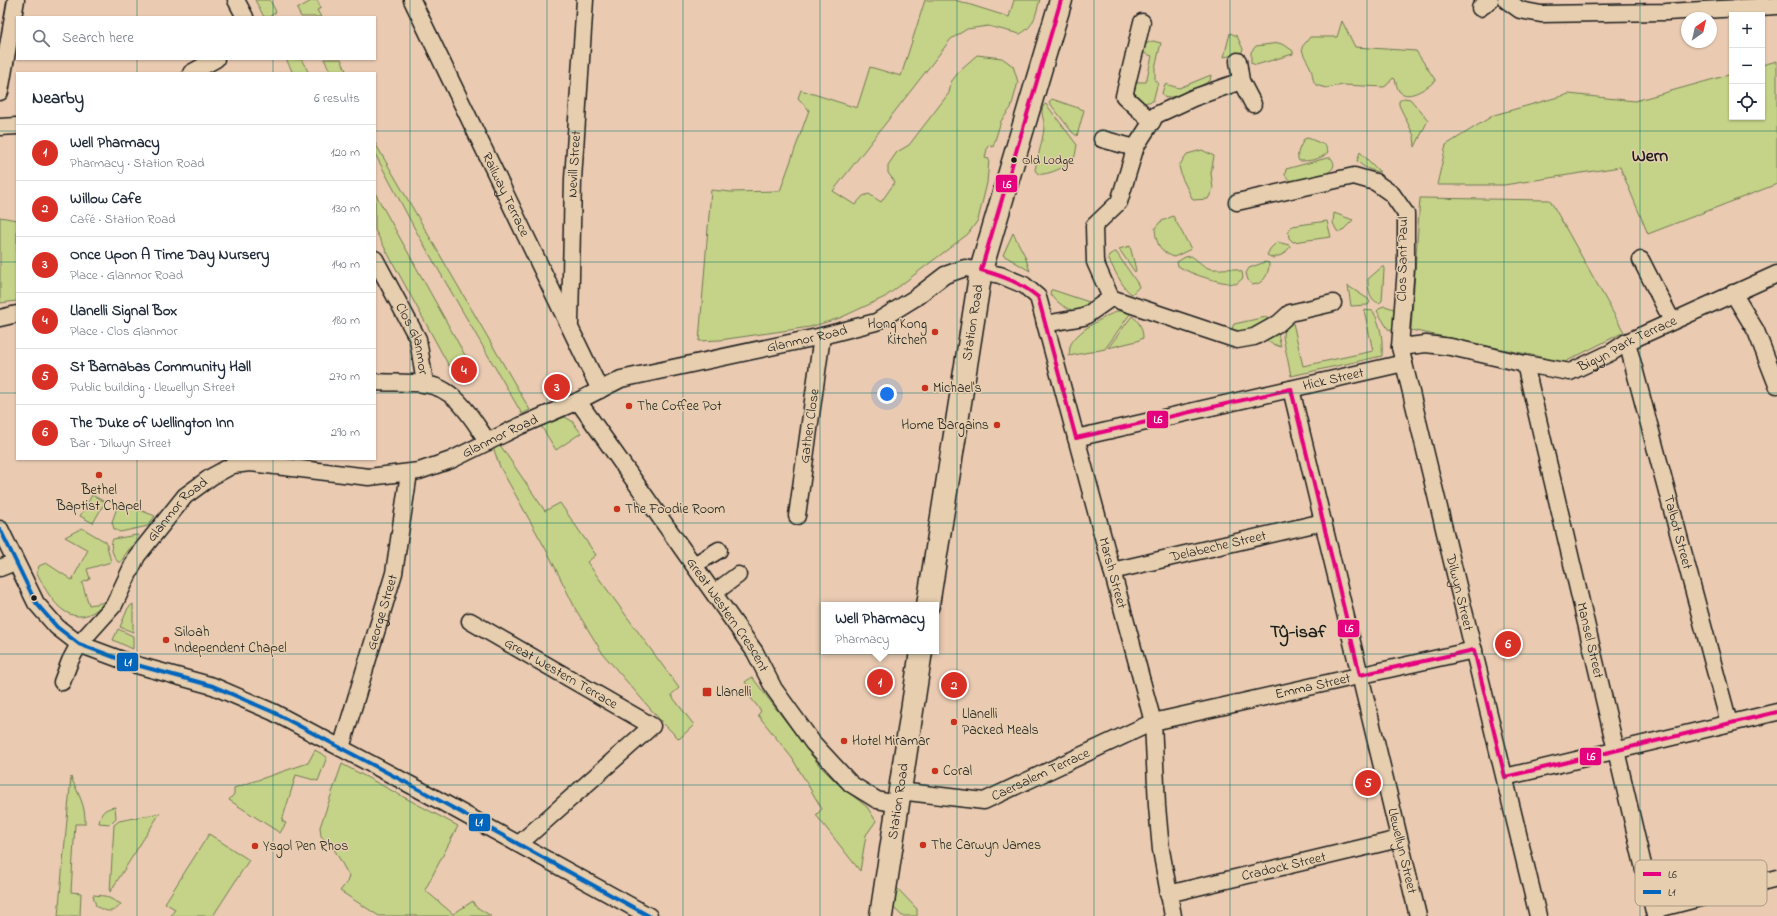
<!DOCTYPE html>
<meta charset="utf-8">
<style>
:root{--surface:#fff;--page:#f2f2f3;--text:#1f2937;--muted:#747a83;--line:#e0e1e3;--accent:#d93025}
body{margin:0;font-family:"Indie Flower",sans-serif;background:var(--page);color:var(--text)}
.controls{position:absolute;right:12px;top:12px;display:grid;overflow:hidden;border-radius:0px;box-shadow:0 1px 3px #0004}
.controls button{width:36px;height:36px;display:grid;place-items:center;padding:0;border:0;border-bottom:1px solid var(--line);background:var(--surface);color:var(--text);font:20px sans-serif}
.compass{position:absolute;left:1681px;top:12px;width:36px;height:36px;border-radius:50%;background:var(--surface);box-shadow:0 1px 3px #0004;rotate:34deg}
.you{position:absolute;left:887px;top:394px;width:14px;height:14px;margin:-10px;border:3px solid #fff;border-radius:50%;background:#1a73e8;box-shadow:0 0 0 6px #1a73e833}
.badge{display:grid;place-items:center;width:26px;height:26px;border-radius:50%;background:var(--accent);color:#fff;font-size:13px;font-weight:700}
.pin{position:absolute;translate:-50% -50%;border:2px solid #fff;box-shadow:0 1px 4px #0006}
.popup{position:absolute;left:821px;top:602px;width:118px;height:52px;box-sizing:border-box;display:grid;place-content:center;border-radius:0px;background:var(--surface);filter:drop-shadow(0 1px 3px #0005);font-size:13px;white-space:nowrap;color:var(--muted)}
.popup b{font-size:15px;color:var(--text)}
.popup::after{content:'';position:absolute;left:50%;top:100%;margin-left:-8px;border:8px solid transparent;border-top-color:var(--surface)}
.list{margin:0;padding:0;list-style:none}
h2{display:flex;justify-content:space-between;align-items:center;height:52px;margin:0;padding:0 16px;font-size:17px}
h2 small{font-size:13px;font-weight:400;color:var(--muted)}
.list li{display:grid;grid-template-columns:26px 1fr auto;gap:12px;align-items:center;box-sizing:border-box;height:56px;padding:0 16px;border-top:1px solid var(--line)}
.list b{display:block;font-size:15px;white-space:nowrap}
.list p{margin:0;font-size:13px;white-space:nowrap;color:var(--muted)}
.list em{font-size:13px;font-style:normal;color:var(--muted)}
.icon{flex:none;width:22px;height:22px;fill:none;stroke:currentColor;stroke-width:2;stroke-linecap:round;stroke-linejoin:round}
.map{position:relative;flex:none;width:1777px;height:916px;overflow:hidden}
.search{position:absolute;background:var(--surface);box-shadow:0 1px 3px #0004;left:16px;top:16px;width:360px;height:44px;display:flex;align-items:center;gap:10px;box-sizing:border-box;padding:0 14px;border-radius:0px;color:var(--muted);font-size:15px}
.panel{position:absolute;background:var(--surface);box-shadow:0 1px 3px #0004;left:16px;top:72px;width:360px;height:388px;border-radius:0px}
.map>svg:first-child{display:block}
</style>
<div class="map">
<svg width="1777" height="916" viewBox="0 0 1777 916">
<rect width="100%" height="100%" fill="#eacbb2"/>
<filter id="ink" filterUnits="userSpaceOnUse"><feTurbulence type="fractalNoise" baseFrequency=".025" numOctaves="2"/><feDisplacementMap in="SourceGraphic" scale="8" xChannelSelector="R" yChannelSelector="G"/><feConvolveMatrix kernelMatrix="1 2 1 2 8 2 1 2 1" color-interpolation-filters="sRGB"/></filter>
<g filter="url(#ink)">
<g fill="#c4d387" stroke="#707852">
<polygon points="255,0 270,0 276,12 269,17 264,17"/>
<polygon points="313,0 317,0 321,8 317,10 321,17 301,17 297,9"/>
<path d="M925 0H955L1009 17 1014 0H1040C1035 15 1035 26 1020 34L988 26 967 29 951 39 833 191 855 205 863 196 869 194 881 202 895 182 888 173V165L897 152 909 145 949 93 951 82 961 69 977 55 1002 58 1013 66 1018 82 1011 108 1001 121 993 147 988 145 985 158 989 159 987 183 978 220 968 234 885 297 840 318 810 327 720 340 699 341 711 190 731 192 780 191 809 110 798 98 801 90 857 108 870 67 901 76Z"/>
<path d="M1342 21 1355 47 1416 51 1436 81C1428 86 1409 102 1399 91 1397 88 1396 83 1395 79L1393 78 1387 85 1384 87 1343 85 1326 88 1316 85C1312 80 1313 75 1311 69 1308 61 1302 55 1302 47L1310 37H1337Z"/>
<polygon points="1230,33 1237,36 1243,49 1241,54 1224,57"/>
<path d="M1153 41 1161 43 1155 68V81L1158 82 1153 101 1144 103C1134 97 1132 93 1133 82H1146L1152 56 1140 52 1147 43Z"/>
<polygon points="1279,43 1286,46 1293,51 1293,54 1256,65 1251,63 1251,52 1256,46"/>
<polygon points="286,59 301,59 309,73 293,73"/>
<polygon points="324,59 341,59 347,73 331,73"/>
<polygon points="1777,61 1777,184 1648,234 1620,167 1504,185 1437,185 1446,145 1494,115 1569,94 1635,101 1732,74 1732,117 1762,117 1762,65"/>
<polygon points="1211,75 1210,81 1182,95 1165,98 1162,93 1165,84 1179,88"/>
<polygon points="1404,98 1410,99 1428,120 1415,147 1414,136 1399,105 1399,101"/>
<polygon points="1052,99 1084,110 1077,136 1072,132 1049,102"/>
<path d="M1046 104 1077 145C1076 149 1076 154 1074 158 1069 166 1047 176 1038 174L1035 170C1037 158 1045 134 1044 123 1043 116 1040 112 1044 105Z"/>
<path d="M1308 138 1325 145 1328 152C1321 160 1309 161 1299 161 1295 154 1301 146 1304 139Z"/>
<polygon points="375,143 530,410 522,414 416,231 375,154"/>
<polygon points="1202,150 1214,156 1211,173 1213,189 1208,199 1193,200 1182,178 1179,166 1187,154"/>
<path d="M1360 152 1380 172C1371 171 1363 167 1357 161Z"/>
<path d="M1327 158H1331C1345 175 1303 180 1294 181L1289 180 1285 175 1286 169Z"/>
<polygon points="375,193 466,357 449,366 375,230"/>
<polygon points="1420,198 1550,200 1624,332 1565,362 1411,330"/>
<polygon points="1334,213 1353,220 1341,232 1337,231 1333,223"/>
<path d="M1173 216 1191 249 1174 257C1159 251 1156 243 1155 228L1160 222Z"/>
<polygon points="0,217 17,220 17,301 0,303"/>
<polygon points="1327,221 1331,237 1293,242 1289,238 1288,231 1292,226"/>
<polygon points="1013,233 1025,256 1030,271 1003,255"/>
<polygon points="1277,242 1289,245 1290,247 1284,254 1273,258 1267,255 1270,249"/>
<polygon points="1130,246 1136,270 1135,272 1119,249"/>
<path d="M1114 252H1116L1138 284 1139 287 1132 294C1124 291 1113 267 1108 258L1109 255Z"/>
<path d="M1191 256C1198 260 1205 269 1213 269 1226 270 1229 266 1242 272L1243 278 1236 284C1220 283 1192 275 1178 266L1177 262 1185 257Z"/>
<path d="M1265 262 1269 263C1269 274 1264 284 1252 285L1248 280 1246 273 1249 268Z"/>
<path d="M1382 267H1384V270L1382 301 1379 303C1369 300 1368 288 1368 279Z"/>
<polygon points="1348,286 1368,299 1370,302 1368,305 1351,306"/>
<path d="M1051 290H1053L1095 304C1090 306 1084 310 1080 311 1068 312 1056 302 1050 293Z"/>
<path d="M1385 306 1394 309C1397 315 1395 324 1392 330L1388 329 1377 311 1381 307Z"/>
<path d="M1364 310 1373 311C1381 326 1383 339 1382 356L1291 376 1283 337 1284 326 1293 323 1303 366 1373 351Z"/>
<path d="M1117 311H1126L1130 314 1105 349 1069 356C1070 353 1069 347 1071 344 1078 330 1103 318 1117 311Z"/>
<path d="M1132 316C1139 321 1143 329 1143 338L1137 341 1108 348Z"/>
<path d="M1266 317 1268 319C1258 329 1246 334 1231 331L1234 324Z"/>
<polygon points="1277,329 1281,347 1268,342 1266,339"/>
<polygon points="565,417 572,421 581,433 556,450 541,426"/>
<polygon points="500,445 545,511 560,503 596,555 587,562 679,688 671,695 694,725 679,739 660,720 603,654 576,610 549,555 500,467 493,447"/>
<polygon points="92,495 105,502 93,523 80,516"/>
<polygon points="119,502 155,516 148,526 120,532 114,529 112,522"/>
<path d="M82 528 106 542 111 562 87 569 90 579 82 583 89 605 106 602C99 608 92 615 82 616 59 618 45 589 37 573L39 566 46 563 72 580 88 550 65 537Z"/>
<path d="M137 535H139C133 545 126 552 121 562H118C113 556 109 546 113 539Z"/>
<polygon points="133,604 133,632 120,627 128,608"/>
<polygon points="118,629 133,636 133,649 113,640"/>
<polygon points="752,677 819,765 838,784 867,807 876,821 866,835 860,871 816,815 822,809 792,758 758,715 761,711 747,693 751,690 745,682"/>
<polygon points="315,750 327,757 318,781 296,775 282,821 286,823 280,833 229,800 234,794 234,788 308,763"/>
<polygon points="342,764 458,826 425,890 453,914 473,901 475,906 491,916 379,916 340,891 347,882 349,876 334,849 321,836 320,827"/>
<path d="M71 777C78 794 86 805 85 824H75L71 892 81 893 80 916H58Z"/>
<path d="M115 807 116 818 110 824 99 823C100 813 105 808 115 807Z"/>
<polygon points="160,813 110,892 114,825 119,821"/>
<polygon points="209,834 249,860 213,916 171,916 175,909 165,903"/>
<polygon points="897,888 917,909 917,916 902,916 894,908"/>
<path d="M93 895 105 896 121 904C114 914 105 912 96 906Z"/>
</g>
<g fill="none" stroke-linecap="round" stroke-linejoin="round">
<defs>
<g id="street">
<polyline points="236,0 245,17"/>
<path id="s1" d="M412 0 600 390"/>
<polyline points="1506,0 1520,10 1541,14 1666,12 1777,6"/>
<polyline points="1480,8 1490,0"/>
<polyline points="1142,22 1124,96 1152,122"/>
<polyline points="1238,61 1241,81 1253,104"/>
<polyline points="191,73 216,59"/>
<polyline points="1241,81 1193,98 1156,115 1136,146 1119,202 1094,226 1095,262 1111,298 1237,340 1254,337 1279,323 1290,313 1333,303"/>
<polyline points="0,92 16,0"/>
<polyline points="0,127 17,126"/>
<polyline points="1102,139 1135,148"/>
<path id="s2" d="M1237 202 1354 176 1375 182 1392 194 1406 214V267L1400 347 1538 916"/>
<path id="s3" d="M375 259 418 339 425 384"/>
<polyline points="1641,260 1672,321"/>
<polyline points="1733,293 1756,331 1777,385"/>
<polyline points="0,318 17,314"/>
<path id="s4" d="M570 324 573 179 585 0"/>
<polyline points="1045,324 1084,317 1111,298"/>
<path id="s5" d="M1627 342 1729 723"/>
<path id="s6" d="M1400 347 1426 344 1451 347 1525 364 1570 372 1612 352 1627 342 1777 274"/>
<path id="s7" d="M1525 364 1655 916"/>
<path d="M375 382C391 383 408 382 424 384 456 387 472 419 488 442"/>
<path id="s8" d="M1291 389 1418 916"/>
<path id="s9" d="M578 401 755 652 774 689 813 743 851 784 877 800 897 804"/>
<path id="s10" d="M1076 438 1404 363"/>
<path id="s11" d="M797 516 822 336"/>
<polyline points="0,529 36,603 57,627 79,644 133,664 213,686 273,712 422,791 649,916"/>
<polyline points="694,565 719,550"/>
<polyline points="0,568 15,562"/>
<path id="s12" d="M1112 571 1323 522"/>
<polyline points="714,593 738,575"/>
<path id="s13" d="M470 621 652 726 519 844"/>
<path id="s14" d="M62 682 70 661 79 644 114 605 137 556 185 496 211 477 233 465 250 463 369 477 419 471 451 460 520 426 578 401 621 379 822 336 876 322 915 298 945 275 965 268 1000 275 1024 285 1038 297 1153 722 1157 806 1161 850 1173 916"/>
<path id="s15" d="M341 748 394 573 409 473"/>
<polyline points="1505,777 1777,712"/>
<path id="s16" d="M899 791 984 801 1153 722 1474 650"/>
<path id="s17" d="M1168 894 1399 839"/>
<polyline points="1654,910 1777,878"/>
</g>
<g id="secondary">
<path id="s18" d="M928 605 981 270 1061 0"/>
<path id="s19" d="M881 916 921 651"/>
</g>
</defs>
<use href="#street" stroke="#1c1c1c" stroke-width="19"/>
<use href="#secondary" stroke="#1c1c1c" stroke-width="25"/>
<use href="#street" stroke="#e6ceaf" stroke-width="16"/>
<use href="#secondary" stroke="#e6ceaf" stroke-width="22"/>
<defs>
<path id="bus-1" d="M1061 0 981 270C1003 276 1021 283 1038 297L1076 438 1291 389 1360 675 1474 650 1505 777 1777 712"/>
<polyline id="bus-2" points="0,529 36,603 57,627 79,644 133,664 213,686 273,712 422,791 649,916"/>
</defs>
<use href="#bus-1" stroke="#e6ceaf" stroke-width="7"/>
<use href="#bus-2" stroke="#e6ceaf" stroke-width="7"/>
<use href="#bus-1" stroke="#e5007d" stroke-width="4"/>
<use href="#bus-2" stroke="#0065bd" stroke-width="4"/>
</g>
</g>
<path fill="none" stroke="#0f766e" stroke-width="1" stroke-opacity="0.55" d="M137 0V17M273 0V17M410 0V916M547 0V916M683 0V916M820 0V916M957 0V916M1094 0V916M1230 0V916M1367 0V916M1504 0V916M1640 0V916M137 59V73M273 59V73M0 131H17M375 131H1777M0 262H17M375 262H1777M0 393H17M375 393H1777M137 459V916M273 459V916M0 523H1777M0 654H1777M0 785H1777"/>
<g fill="#1c1c1c" stroke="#e6ceaf" stroke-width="1.5">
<circle cx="1014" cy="160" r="3.5"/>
<circle cx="34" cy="598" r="3.5"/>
</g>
<g fill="#c8321e" stroke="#e6ceaf" stroke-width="1.5">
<circle cx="935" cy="332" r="4"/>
<circle cx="925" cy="388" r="4"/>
<circle cx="629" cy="406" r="4"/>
<circle cx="997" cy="425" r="4"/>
<circle cx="99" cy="475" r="4"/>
<circle cx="617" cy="509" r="4"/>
<circle cx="166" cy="640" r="4"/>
<rect x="702" y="687" width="10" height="10" rx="2"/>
<circle cx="954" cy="722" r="4"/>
<circle cx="844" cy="741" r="4"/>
<circle cx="935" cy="771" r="4"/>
<circle cx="923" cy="845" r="4"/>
<circle cx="255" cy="846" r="4"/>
</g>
<g text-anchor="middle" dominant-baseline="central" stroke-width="3" stroke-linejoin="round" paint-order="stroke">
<g font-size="13" fill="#1c1c1c" stroke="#e6ceaf" text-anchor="start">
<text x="1022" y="160">Old Lodge</text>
</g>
<g font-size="14" fill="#1c1c1c" stroke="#e6ceaf">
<text stroke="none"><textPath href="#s4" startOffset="160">Nevill Street</textPath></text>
<text stroke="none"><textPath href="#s1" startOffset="216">Railway Terrace</textPath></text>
<text transform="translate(1403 259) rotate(-89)">Clos Sant Paul</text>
<text stroke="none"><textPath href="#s18" startOffset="286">Station Road</textPath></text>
<text stroke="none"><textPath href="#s14" startOffset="882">Glanmor Road</textPath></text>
<text stroke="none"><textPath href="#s3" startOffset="89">Clos Glanmor</textPath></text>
<text stroke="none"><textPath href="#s6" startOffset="237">Bigyn Park Terrace</textPath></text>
<text stroke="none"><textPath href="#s10" startOffset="264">Hick Street</textPath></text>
<text stroke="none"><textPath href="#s11" startOffset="91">Gathen Close</textPath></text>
<text stroke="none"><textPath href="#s14" startOffset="558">Glanmor Road</textPath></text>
<text stroke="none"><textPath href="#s14" startOffset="210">Glanmor Road</textPath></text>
<text stroke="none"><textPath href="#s5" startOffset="197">Talbot Street</textPath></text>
<text stroke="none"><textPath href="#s12" startOffset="109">Delabeche Street</textPath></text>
<text stroke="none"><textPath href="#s14" startOffset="1424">Marsh Street</textPath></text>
<text stroke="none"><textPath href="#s2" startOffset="573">Dilwyn Street</textPath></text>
<text stroke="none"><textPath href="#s15" startOffset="142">George Street</textPath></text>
<text stroke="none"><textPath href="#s9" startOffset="261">Great Western Crescent</textPath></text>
<text stroke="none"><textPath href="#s7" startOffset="284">Mansel Street</textPath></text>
<text stroke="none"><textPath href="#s13" startOffset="105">Great Western Terrace</textPath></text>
<text stroke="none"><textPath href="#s16" startOffset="436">Emma Street</textPath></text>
<text stroke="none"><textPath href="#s16" startOffset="148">Caersalem Terrace</textPath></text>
<text stroke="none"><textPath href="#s19" startOffset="116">Station Road</textPath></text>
<text stroke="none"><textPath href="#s8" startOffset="475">Llewellyn Street</textPath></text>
<text stroke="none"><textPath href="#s17" startOffset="119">Cradock Street</textPath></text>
</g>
<g font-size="14" fill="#1c1c1c" stroke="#e6ceaf" text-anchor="start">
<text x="927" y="324" text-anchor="end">Hong Kong<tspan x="927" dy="16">Kitchen</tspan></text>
<text x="933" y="388">Michael's</text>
<text x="637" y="406">The Coffee Pot</text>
<text x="989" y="425" text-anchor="end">Home Bargains</text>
<text x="99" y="490" text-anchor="middle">Bethel<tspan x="99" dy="16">Baptist Chapel</tspan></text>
<text x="625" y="509">The Foodie Room</text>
<text x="174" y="632">Siloah<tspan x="174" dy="16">Independent Chapel</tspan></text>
<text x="716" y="692">Llanelli</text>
<text x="962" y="714">Llanelli<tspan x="962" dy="16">Packed Meals</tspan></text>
<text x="852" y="741">Hotel Miramar</text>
<text x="943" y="771">Coral</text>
<text x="931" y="845">The Carwyn James</text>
<text x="263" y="846">Ysgol Pen Rhos</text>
</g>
<g font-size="18" font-weight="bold" fill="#1c1c1c" stroke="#e6ceaf">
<text x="1650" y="157">Wern</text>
<text x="1298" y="633">Tŷ-isaf</text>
</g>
</g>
<rect x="1635" y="860" width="132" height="46" rx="6" fill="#e6ceaf" stroke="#a99983" stroke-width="1"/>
<rect x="1643" y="872" width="18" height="4" fill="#e5007d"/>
<rect x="1643" y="890" width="18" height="4" fill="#0065bd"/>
<g font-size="11" fill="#1c1c1c">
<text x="1668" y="878">L6</text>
<text x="1668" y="896">L1</text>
</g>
<g stroke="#e6ceaf" stroke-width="1.5">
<rect x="995" y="174" width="23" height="19" rx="4" fill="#e5007d"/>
<rect x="1146" y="410" width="23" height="19" rx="4" fill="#e5007d"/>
<rect x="1337" y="619" width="23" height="19" rx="4" fill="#e5007d"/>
<rect x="116" y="652" width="23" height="20" rx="4" fill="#0065bd"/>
<rect x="1579" y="747" width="23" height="19" rx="4" fill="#e5007d"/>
<rect x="468" y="813" width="23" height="19" rx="4" fill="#0065bd"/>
</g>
<g font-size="11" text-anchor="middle" font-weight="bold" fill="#fff">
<text x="1007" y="188">L6</text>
<text x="1158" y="423">L6</text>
<text x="1349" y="632">L6</text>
<text x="128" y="666">L1</text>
<text x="1591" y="760">L6</text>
<text x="479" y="826">L1</text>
</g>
</svg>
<div class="controls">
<button>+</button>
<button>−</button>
<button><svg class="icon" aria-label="locate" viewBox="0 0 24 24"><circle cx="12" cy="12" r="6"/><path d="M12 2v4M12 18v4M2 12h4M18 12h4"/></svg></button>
</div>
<svg class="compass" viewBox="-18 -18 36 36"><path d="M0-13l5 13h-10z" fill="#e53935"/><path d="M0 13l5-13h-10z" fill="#747a83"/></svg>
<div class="you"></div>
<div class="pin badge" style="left:880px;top:682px">1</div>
<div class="popup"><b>Well Pharmacy</b>Pharmacy</div>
<div class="pin badge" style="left:954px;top:685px">2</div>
<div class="pin badge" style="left:557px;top:387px">3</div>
<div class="pin badge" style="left:464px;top:370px">4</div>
<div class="pin badge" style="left:1368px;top:783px">5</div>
<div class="pin badge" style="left:1508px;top:644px">6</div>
<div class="search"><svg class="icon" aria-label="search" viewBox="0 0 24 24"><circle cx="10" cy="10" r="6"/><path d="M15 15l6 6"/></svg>Search here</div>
<section class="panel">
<h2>Nearby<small>6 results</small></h2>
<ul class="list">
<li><span class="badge">1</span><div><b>Well Pharmacy</b><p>Pharmacy · Station Road</p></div><em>120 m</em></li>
<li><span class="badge">2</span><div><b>Willow Cafe</b><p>Café · Station Road</p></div><em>130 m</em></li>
<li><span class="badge">3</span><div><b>Once Upon A Time Day Nursery</b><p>Place · Glanmor Road</p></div><em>140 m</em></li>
<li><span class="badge">4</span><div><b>Llanelli Signal Box</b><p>Place · Clos Glanmor</p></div><em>180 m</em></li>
<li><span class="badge">5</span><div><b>St Barnabas Community Hall</b><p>Public building · Llewellyn Street</p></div><em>270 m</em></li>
<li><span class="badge">6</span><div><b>The Duke of Wellington Inn</b><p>Bar · Dilwyn Street</p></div><em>290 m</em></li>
</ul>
</section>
</div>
